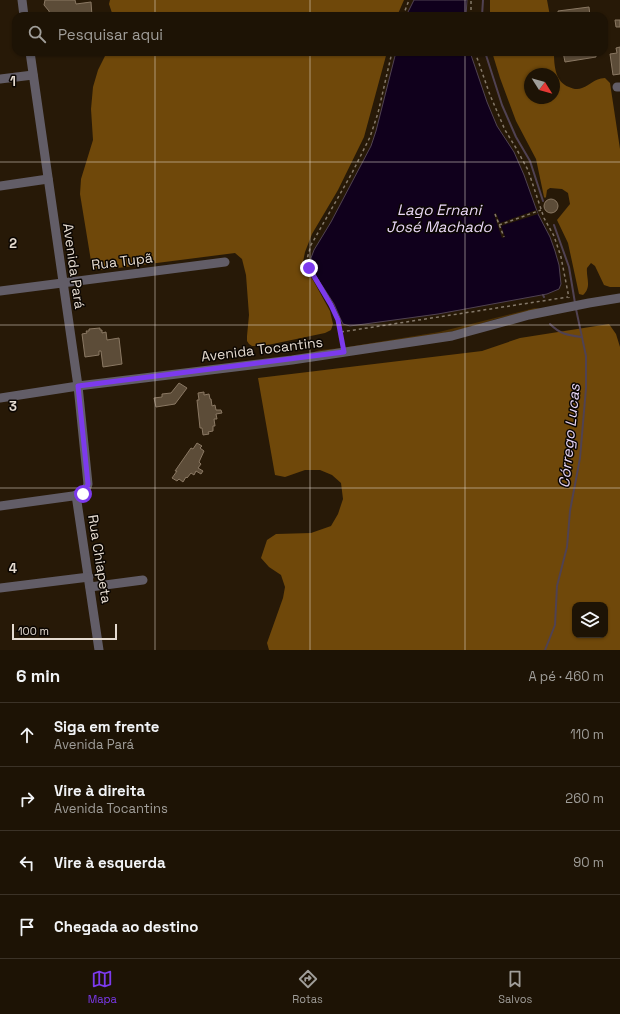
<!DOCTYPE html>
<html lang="pt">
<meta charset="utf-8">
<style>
:root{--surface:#1d1305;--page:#251c0f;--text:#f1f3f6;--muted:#a09e9a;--line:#3b3227;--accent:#7c3aed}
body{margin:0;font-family:"Space Grotesk",sans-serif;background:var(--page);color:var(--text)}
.controls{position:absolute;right:12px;bottom:12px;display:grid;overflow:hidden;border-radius:8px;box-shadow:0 1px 3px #0004}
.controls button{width:36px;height:36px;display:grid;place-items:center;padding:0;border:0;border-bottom:1px solid var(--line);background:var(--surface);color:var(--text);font:20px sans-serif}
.compass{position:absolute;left:524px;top:68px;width:36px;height:36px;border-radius:50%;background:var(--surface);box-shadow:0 1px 3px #0004;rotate:127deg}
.scale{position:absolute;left:12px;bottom:10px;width:105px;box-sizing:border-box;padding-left:4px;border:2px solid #e5dbd0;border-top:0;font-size:11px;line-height:14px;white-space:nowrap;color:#e5dbd0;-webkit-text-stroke:3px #0b0602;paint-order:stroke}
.stop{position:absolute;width:12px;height:12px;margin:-9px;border:3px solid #7c3aed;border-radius:50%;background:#fff}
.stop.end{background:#7c3aed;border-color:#fff;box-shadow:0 1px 4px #0008}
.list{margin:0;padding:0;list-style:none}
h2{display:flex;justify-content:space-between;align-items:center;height:52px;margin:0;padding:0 16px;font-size:17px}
h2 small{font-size:13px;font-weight:400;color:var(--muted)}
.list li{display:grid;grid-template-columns:26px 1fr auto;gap:12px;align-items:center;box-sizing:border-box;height:64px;padding:0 16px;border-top:1px solid var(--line)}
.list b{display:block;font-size:15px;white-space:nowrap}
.list p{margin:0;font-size:13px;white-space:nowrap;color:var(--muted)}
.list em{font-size:13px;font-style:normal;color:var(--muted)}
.icon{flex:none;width:22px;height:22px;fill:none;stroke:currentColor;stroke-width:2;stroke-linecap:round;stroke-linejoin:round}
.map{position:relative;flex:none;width:620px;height:650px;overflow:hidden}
.search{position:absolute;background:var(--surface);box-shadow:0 1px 3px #0004;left:12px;right:12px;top:12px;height:44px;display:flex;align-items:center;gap:10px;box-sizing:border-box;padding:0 14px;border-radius:12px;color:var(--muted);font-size:15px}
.sheet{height:308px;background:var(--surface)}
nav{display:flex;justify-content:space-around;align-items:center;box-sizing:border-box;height:56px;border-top:1px solid var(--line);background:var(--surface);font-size:11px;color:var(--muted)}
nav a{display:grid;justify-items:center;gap:2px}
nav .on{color:var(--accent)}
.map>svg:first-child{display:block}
</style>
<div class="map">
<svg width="620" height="650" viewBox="0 0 620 650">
<rect width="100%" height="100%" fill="#271907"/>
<polygon fill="#4b3006" points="535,308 543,309 496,319 467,328 440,334 310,353 320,350 341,348 439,332"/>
<g fill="#6f480a" fill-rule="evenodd">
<polygon points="110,0 404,0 397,16 113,16 109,4"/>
<polygon points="490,0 547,0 550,16 490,16"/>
<path d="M107 52H387L364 137 338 190 312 234 305 252 303 262 330 311 333 324 331 330 325 333 263 346H252L249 344 247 341V336L249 315 246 275 242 259 235 253 102 270C96 270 93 266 91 261L80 194 81 179 93 140 91 109 93 87 98 70Z"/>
<path d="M492 52H554C554 65 555 82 569 87 573 89 578 90 582 88 591 85 593 79 605 78L610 83 620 149V287H610L604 285 595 266 591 263 587 268C586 278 592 287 583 295L579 294 568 243 557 220 570 204 568 193 562 189 550 188 547 190 546 197 545 198 544 197 536 159 516 121 500 78ZM530 74H554V98H530Z"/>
<path d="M609 324 616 334 620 347V650H269L267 643 283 598 285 587 281 575 269 567 261 558 267 540 276 534 311 533 331 526 338 514 343 499 341 483 332 475 320 470H305L285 477 275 475 258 378 482 351 520 338ZM575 605H605V635H575Z"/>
</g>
<g fill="#10001c" stroke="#504252">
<polygon points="414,0 467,0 466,16 406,16"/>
<polygon points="396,52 470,52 487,102 497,126 514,152 524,175 538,214 550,237 555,251 559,265 561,284 559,289 547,294 438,314 350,326 343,324 341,320 334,304 314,273 311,265 311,258 314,250 331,222 371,146 376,131"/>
</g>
<polygon fill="#271907" points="536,210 538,214 501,226 505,237 502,238 494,214 496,213 500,223"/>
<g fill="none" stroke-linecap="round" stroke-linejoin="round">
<g stroke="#504252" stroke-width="2">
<polyline points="482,16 483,0"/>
<polyline points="485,52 502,105 516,137 530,161 543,201"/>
<polyline points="554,225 569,267 575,303"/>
<polyline points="543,295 544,297"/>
<path d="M550 324C560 334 567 335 581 337"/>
<polyline points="545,650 555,625 557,586 567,547 570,511 580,458 586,388 586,356 576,309"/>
</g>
</g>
<g fill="#5c4c38" stroke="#8a7863">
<polygon points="45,0 75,0 76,4 91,2 92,16 50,16 49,11 44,5"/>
<polygon points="589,7 590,16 558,16 558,11"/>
<polygon points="615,20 620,20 620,27 616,27"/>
<polygon points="620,47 620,74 613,75 610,54 617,53 616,48"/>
<polygon points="563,52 596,52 596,57 565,62"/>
<circle cx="551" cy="206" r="7"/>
<polygon points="100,328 100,330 102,330 102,333 106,332 107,340 119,338 122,364 103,367 101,351 99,351 99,355 85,357 82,334 87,333 86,331 89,331 89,329"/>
<polygon points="179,383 187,388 175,404 156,407 154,398 162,397 162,394 171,393"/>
<polygon points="204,392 204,395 209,394 210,399 211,399 212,406 215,405 216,410 221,410 222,413 216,414 217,419 214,419 215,426 213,426 213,431 208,432 209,434 203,435 202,428 200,428 197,400 199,400 198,393"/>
<polygon points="197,443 202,446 200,448 204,451 199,462 201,464 198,468 203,471 201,474 196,471 194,475 191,473 187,478 186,477 183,482 179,479 177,481 172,478 177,471 175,471 191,448 193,449"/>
</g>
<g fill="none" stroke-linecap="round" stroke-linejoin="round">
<g stroke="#85796a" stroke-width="1.5" stroke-dasharray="3 3" stroke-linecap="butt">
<polyline points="403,16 409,0"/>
<polyline points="471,16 471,0"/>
<polyline points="475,52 490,95 505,130 516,148 528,170 544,218 554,236 561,257 569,298"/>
<polyline points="495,214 504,237"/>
<polyline points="499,225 541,210"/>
<polyline points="341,332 568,297"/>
<polyline points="343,345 337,320 331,305 309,268 307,259 311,245 352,173 370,137 378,113 392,52"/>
</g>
<g stroke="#625d67" stroke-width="9">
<polyline points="22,0 24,16"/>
<polyline points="0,79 33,75"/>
<polyline points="617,87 620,87"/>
<polyline points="0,186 48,179"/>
<polyline points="0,291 225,262"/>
<polyline points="0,398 78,386 292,360 452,336 529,315 589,303 620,298"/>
<polyline points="76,495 99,650"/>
<polyline points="0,506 80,495 86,490 88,484 78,386 30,52"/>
<polyline points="90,587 143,580"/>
<polyline points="0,588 89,577"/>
</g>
</g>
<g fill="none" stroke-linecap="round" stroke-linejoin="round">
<polyline stroke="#7c3aed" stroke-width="5" points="83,494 86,490 88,484 78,386 344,352 338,320 331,305 309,268"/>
</g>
<path fill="none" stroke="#e5dbd0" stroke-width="1" stroke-opacity="0.55" d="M155 0V16M310 0V16M465 0V16M155 52V650M310 52V650M465 52V650M0 162H620M0 325H620M0 488H620"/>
<g text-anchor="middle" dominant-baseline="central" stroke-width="3" stroke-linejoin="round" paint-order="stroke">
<g font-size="14" fill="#e5dbd0" stroke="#0b0602">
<text transform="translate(122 261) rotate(-7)">Rua Tupã</text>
<text transform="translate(74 266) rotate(82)">Avenida Pará</text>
<text transform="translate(262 349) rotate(-7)">Avenida Tocantins</text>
<text transform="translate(100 559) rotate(81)">Rua Chiapeta</text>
</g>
<g font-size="15" font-style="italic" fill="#e8d6f6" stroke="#0b0602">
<text x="439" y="209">Lago Ernani<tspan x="439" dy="17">José Machado</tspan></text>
<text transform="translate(569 436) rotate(-84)">Córrego Lucas</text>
</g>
</g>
<g font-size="13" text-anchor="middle" font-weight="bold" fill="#e5dbd0" stroke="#0b0602" stroke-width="3" stroke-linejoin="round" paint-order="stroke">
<text x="13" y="86">1</text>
<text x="13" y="248">2</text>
<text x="13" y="411">3</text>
<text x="13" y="573">4</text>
</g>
</svg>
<div class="controls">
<button><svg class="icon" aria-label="layers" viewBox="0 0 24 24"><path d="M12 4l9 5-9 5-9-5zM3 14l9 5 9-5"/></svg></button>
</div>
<svg class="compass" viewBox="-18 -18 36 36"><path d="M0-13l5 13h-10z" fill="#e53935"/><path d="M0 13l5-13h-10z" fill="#a09e9a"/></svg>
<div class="scale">100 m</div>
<div class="stop" style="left:83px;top:494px"></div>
<div class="stop end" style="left:309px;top:268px"></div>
<div class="search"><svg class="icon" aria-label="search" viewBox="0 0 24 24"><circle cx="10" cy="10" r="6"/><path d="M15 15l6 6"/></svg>Pesquisar aqui</div>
</div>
<section class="sheet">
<h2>6 min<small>A pé · 460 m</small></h2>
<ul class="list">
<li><svg class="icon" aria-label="ahead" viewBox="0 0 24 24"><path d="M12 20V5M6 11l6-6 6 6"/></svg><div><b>Siga em frente</b><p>Avenida Pará</p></div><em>110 m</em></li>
<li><svg class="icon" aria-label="right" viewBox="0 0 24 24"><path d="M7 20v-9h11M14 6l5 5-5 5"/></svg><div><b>Vire à direita</b><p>Avenida Tocantins</p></div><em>260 m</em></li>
<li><svg class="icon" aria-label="left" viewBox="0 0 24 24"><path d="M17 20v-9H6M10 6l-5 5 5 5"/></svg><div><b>Vire à esquerda</b></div><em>90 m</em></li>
<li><svg class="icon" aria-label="arrive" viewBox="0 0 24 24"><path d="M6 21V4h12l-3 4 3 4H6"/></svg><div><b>Chegada ao destino</b></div></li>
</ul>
</section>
<nav>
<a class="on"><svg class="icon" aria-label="map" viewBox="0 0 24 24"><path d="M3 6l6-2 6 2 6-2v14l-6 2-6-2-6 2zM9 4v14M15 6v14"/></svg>Mapa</a>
<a><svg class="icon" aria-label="directions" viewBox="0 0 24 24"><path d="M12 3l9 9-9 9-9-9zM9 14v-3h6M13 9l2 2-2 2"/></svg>Rotas</a>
<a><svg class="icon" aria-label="saved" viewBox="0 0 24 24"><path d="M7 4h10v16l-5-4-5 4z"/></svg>Salvos</a>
</nav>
